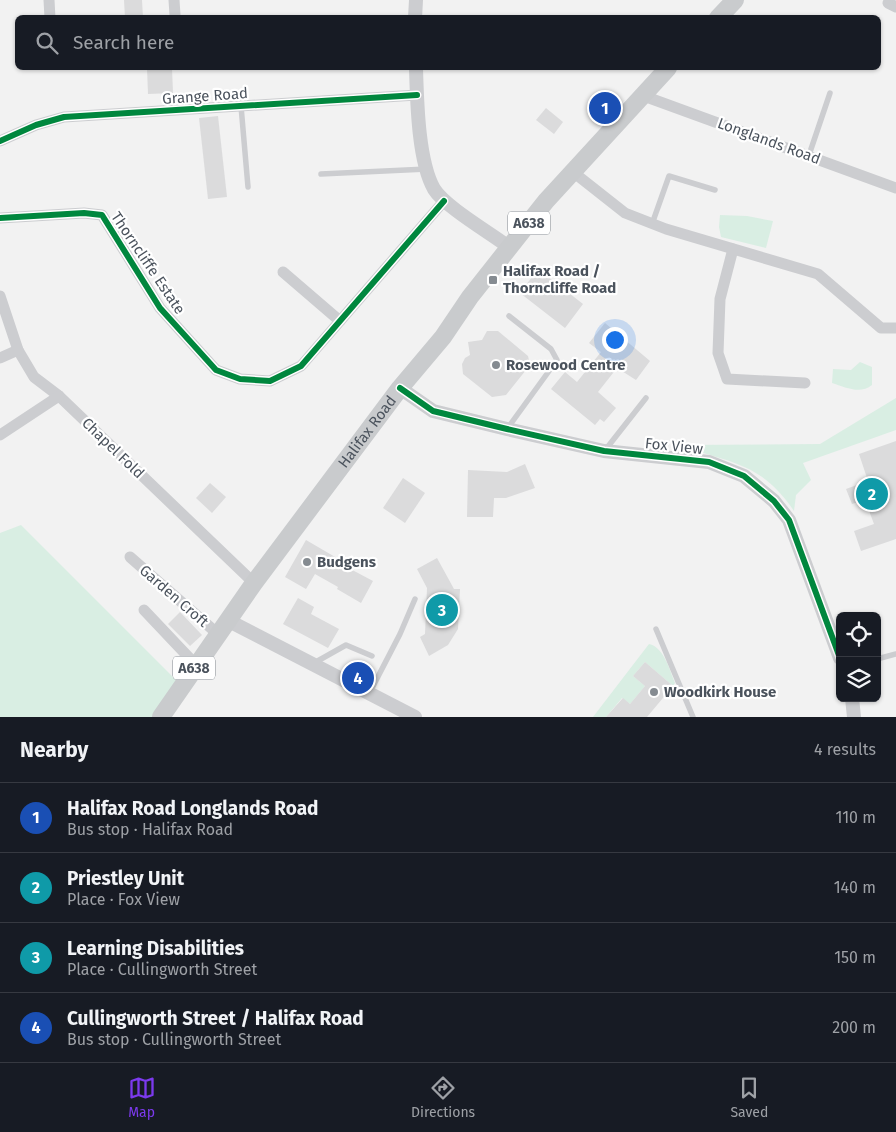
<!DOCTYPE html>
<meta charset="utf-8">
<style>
:root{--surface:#171b24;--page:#20242c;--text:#f1f3f6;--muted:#9ea1a6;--line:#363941;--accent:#7c3aed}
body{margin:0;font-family:"Fira Sans",sans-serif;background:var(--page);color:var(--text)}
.controls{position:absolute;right:15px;bottom:15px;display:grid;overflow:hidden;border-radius:8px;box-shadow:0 1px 4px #0004}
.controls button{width:45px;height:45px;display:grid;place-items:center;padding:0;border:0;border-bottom:1px solid var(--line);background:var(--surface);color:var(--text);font:25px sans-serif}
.you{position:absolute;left:614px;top:339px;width:18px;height:18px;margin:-12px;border:4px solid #fff;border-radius:50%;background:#1a73e8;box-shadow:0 0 0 8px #1a73e833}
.badge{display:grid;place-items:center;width:32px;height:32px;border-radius:50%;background:var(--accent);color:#fff;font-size:16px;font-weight:700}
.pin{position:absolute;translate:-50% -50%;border:2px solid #fff;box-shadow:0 1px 5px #0006}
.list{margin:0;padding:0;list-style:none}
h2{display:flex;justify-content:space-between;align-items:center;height:65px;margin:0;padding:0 20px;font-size:21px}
h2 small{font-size:16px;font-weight:400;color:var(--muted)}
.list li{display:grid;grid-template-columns:32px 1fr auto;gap:15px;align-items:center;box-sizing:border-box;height:70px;padding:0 20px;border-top:1px solid var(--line)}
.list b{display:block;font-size:19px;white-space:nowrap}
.list p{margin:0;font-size:16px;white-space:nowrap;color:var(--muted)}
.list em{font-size:16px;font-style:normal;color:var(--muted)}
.icon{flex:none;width:28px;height:28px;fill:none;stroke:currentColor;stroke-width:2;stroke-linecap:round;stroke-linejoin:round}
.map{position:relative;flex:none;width:896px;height:717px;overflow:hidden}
.search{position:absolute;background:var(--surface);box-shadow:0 1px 4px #0004;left:15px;right:15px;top:15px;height:55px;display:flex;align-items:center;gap:12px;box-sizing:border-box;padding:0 18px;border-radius:8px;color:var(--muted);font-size:19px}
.sheet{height:345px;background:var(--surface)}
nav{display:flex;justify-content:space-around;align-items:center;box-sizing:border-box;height:70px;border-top:1px solid var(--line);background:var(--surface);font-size:14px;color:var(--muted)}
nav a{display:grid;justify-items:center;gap:2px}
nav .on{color:var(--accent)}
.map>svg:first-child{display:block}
</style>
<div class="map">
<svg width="896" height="717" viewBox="0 0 896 717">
<rect width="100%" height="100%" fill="#f2f2f2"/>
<g fill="#d9eee3">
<polygon points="720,215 747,216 773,221 766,248 721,237 719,227"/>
<path d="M860 362 872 367V385C860 395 845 387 832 383L833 369 851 370Z"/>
<path d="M896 398V430L803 463 811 480 796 495 794 511C761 462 730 463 678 445L820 444Z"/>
<polygon points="21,525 182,686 161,717 0,717 0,533"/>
<path d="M649 644C664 647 670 671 675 683L673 686 645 662 633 676 645 686 630 704 622 698 606 717H593Z"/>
</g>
<g fill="#dbdbdc">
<polygon points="124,0 142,0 143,18 125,18"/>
<polygon points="147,68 172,68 173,93 148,94"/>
<polygon points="546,108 563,122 554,134 536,120"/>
<polygon points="218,116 227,197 208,199 199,118"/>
<polygon points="538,269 583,304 565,328 520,293"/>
<polygon points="605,323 650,361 636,380 617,368 598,392 616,408 604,422 600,419 595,425 551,389 565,372 577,382 601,352 589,343"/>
<polygon points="487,331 498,331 528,356 530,365 506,395 492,397 463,374 462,364 465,358 470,355 468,342 482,340"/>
<polygon points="896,441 896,539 861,551 854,531 874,524 865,500 852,504 846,489 868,481 859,454"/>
<polygon points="525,464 535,488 506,498 494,498 493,517 467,517 468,470 507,472"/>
<polygon points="403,478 425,493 405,523 383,508"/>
<polygon points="210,483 226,497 212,513 196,498"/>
<polygon points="306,540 342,561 341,564 373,581 361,603 337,589 338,587 315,574 306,589 285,577"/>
<polygon points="437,558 454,589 460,589 458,629 448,645 429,656 420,637 425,634 427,588 417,569"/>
<polygon points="298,598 314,607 311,614 339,629 328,648 283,624"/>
<polygon points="180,612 202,635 190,646 168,624"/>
<polygon points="645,662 673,686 647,717 606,717 623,698 630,704 645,686 633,676"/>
</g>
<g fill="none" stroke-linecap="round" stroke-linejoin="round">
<g stroke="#cccdd0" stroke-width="5.5">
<polyline points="241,106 248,187"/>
<polyline points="809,155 830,93"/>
<polyline points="321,174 427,169"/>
<polyline points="652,224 669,176 715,190"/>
<polyline points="507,429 557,360 551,349 509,316"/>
<polyline points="606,449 646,398"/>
<polyline points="656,629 693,717"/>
<polyline points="877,659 896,654"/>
<polyline points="314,663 346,645 372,656"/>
<polyline points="369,694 400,634 415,599"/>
</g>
<g stroke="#cccdd0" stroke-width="11">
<polyline points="49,0 50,18"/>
<polyline points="174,0 175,15"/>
<polyline points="890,0 888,3 896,7"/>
<polyline points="641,95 896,188"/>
<polyline points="0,141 36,125 64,117 417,95"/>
<polyline points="573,172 625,213 666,229 818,274 881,328 896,328"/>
<polyline points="0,218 84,213 102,215 160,308 216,370 240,379 270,381 301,366 444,201"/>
<polyline points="733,249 720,299 718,353 727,379 805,383"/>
<polyline points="283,272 340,321"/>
<polyline points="0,296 18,350 34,377 59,396 254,583"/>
<polyline points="0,358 18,350"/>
<polyline points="0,435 59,396"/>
<polyline points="130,557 219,635"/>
<polyline points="144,610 196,665"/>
</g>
<g stroke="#cccdd0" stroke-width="14">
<polyline points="415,18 416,0"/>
<path d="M416 68C417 100 418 161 434 189 445 207 492 234 510 248"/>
<polyline points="400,388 433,411 507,429 604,451 709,462 744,476 774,501 789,520 840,658"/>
<polyline points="229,621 415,717"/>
<polyline points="852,698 854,717"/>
</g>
<g stroke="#c9cbcd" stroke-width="18">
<polyline points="718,18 735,0"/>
<path id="s1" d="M161 717 254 583 400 388 443 337 470 297 546 201 668 68"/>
</g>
<defs>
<g id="cycleway">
<polyline points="0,141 36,125 64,117 417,95"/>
<polyline points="0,218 84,213 102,215 160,308 216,370 240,379 270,381 301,366 444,201"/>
<polyline points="400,388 433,411 507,429 604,451 709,462 744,476 774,501 789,520 840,658"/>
</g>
</defs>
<use href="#cycleway" stroke="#fff" stroke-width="9"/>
<use href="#cycleway" stroke="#00873e" stroke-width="6"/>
</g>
<g fill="#858b91" stroke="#fff" stroke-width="2">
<rect x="488" y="275" width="10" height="10" rx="2.5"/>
<circle cx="496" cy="365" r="5"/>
<circle cx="307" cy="562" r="5"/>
<circle cx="654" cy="692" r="5"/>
</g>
<g text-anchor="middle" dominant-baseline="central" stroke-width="4.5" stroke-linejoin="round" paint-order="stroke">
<g fill="#fff" stroke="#81878e" stroke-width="1">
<rect x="508" y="211.5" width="42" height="23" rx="4"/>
<rect x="173" y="656.5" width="42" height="23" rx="4"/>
</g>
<g font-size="14" font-weight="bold" fill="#4b535d">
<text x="529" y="223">A638</text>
<text x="194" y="668">A638</text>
</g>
<g font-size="15" fill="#4b535d" stroke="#fff">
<text transform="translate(205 96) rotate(-4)">Grange Road</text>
<text transform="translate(769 141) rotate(20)">Longlands Road</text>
<text transform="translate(148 263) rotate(56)">Thorncliffe Estate</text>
<text stroke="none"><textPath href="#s1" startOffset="352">Halifax Road</textPath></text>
<text transform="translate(674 446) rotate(6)">Fox View</text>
<text transform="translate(113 448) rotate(44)">Chapel Fold</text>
<text transform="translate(174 596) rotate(41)">Garden Croft</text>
</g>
<g font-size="15" font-weight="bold" fill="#4b535d" stroke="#fff" text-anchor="start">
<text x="503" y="271">Halifax Road /<tspan x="503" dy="17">Thorncliffe Road</tspan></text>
<text x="506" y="365">Rosewood Centre</text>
<text x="317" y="562">Budgens</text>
<text x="664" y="692">Woodkirk House</text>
</g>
</g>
</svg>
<div class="controls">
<button><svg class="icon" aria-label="locate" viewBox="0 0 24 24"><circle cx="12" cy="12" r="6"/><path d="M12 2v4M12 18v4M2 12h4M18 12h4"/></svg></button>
<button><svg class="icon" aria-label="layers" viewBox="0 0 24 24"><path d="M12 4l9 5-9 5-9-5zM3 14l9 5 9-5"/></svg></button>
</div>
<div class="you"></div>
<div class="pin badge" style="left:605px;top:108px;background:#1a4fb4">1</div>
<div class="pin badge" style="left:872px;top:494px;background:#0f9aa8">2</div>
<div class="pin badge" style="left:442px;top:610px;background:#0f9aa8">3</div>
<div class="pin badge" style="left:358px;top:678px;background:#1a4fb4">4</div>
<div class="search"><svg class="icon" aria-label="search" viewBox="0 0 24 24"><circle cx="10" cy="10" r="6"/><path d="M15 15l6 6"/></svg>Search here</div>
</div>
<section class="sheet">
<h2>Nearby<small>4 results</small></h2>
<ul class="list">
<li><span class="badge" style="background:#1a4fb4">1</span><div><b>Halifax Road Longlands Road</b><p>Bus stop · Halifax Road</p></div><em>110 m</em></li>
<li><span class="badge" style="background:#0f9aa8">2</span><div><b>Priestley Unit</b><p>Place · Fox View</p></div><em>140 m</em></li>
<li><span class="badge" style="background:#0f9aa8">3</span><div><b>Learning Disabilities</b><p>Place · Cullingworth Street</p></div><em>150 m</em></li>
<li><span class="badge" style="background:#1a4fb4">4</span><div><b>Cullingworth Street / Halifax Road</b><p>Bus stop · Cullingworth Street</p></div><em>200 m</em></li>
</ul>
</section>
<nav>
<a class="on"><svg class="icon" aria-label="map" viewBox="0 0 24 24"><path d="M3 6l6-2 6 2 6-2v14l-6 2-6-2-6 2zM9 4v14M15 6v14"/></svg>Map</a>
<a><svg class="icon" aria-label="directions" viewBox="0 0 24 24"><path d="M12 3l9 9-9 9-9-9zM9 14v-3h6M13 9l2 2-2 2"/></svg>Directions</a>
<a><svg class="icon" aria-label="saved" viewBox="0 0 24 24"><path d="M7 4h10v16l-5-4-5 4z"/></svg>Saved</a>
</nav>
